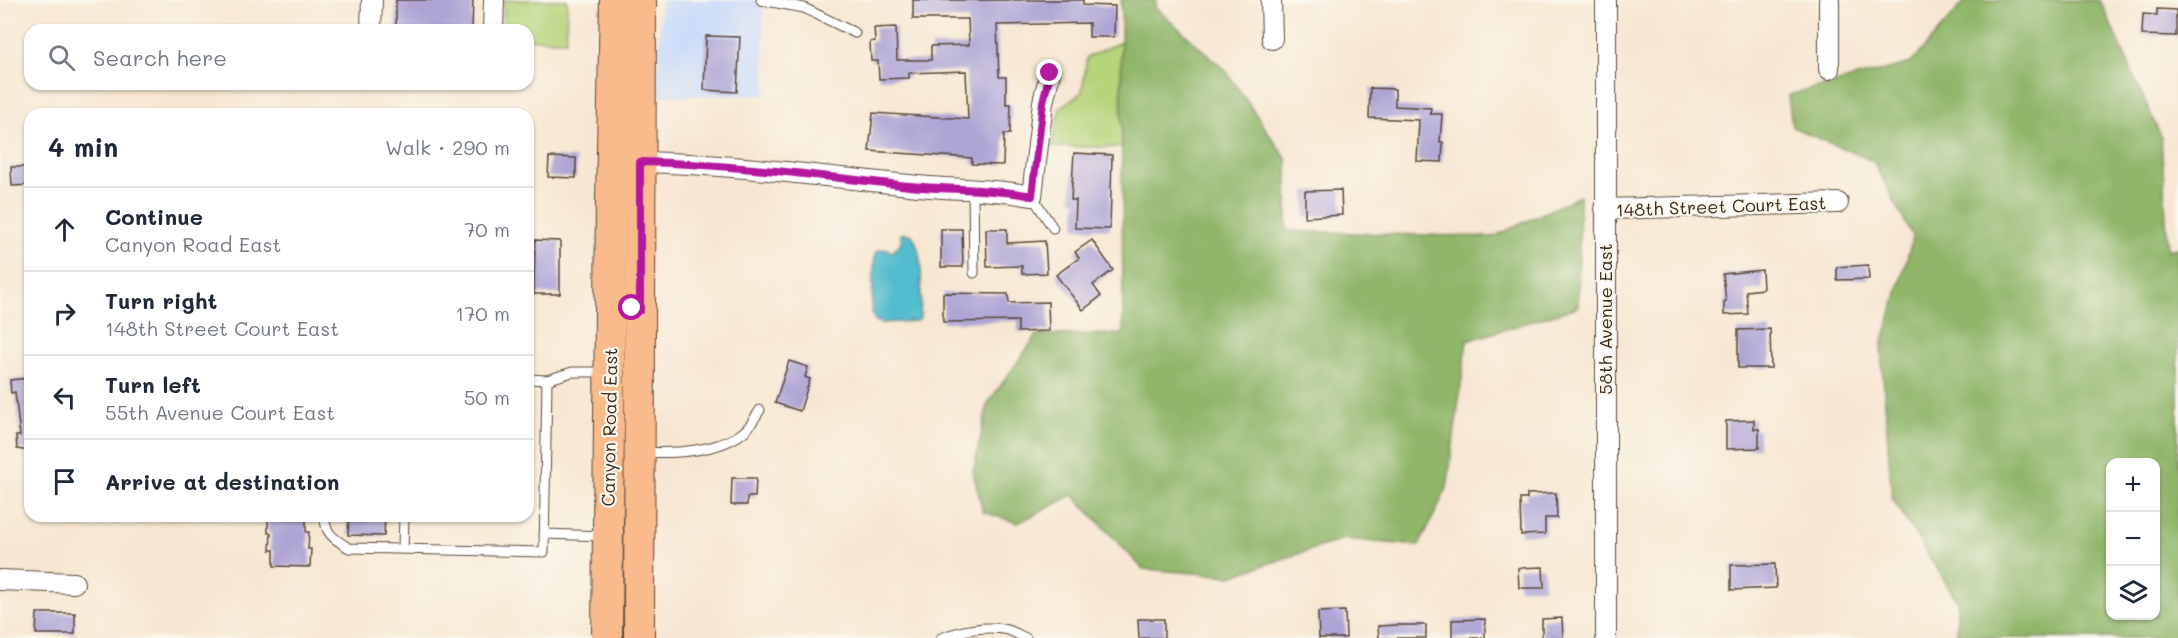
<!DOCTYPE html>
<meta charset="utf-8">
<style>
:root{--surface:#fff;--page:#f6f6f7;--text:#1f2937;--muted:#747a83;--line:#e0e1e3}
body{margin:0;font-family:Mali,sans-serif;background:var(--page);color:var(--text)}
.controls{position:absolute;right:18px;bottom:18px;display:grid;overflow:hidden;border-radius:12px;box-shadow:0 2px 4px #0004}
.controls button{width:54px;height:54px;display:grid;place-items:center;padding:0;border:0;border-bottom:2px solid var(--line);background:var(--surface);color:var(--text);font:30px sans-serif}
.stop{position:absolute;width:18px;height:18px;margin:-14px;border:4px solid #b5179e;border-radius:50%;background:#fff}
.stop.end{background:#b5179e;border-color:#fff;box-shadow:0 2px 6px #0008}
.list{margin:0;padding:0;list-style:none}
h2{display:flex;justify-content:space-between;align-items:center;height:78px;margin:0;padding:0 24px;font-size:26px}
h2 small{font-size:20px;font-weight:400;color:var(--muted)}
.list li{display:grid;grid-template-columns:39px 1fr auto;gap:18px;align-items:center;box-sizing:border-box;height:84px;padding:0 24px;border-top:2px solid var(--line)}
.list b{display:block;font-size:22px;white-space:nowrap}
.list p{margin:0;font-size:20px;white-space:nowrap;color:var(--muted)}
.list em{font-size:20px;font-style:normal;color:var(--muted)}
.icon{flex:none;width:33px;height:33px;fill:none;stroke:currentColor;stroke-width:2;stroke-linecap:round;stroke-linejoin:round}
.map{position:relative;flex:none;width:2178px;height:638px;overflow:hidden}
.search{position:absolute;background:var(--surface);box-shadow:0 2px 4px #0004;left:24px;top:24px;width:510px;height:66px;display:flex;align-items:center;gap:15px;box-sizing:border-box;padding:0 21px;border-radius:18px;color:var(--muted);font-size:22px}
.panel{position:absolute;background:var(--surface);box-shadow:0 2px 4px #0004;left:24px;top:108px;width:510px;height:414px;border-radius:18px}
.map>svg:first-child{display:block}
</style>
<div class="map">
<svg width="2178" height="638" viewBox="0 0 2178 638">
<rect width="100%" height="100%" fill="#fbf7ec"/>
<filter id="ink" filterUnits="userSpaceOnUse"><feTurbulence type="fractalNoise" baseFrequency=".0167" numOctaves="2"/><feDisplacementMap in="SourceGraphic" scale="12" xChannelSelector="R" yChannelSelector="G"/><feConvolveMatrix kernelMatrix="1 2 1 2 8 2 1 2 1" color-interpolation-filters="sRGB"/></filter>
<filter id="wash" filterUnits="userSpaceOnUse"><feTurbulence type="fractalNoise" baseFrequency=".008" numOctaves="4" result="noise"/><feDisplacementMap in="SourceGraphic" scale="24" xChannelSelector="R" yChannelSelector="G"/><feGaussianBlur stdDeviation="1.35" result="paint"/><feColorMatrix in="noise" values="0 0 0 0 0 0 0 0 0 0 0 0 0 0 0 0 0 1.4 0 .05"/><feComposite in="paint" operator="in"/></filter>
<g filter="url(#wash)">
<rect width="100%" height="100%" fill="#f7e7d2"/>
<polygon fill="#ccdbf9" points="661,0 762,0 766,95 657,96"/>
<g fill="#b6d47a" stroke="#787f4c" stroke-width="1.5">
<polygon points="504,0 567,0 566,40 528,39 528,30 503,30"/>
<polygon points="1121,42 1122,147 1052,147 1060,108 1082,92 1087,57"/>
</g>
<g fill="#90b66a" stroke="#667044" stroke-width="1.5" fill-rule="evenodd">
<polygon points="1121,0 1156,0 1155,7 1226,71 1287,160 1287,231 1493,237 1580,196 1578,307 1467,341 1447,488 1419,546 1344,539 1231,576 1143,569 1073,495 1018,523 983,512 973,472 988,403 1037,335 1123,334"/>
<path d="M1966 0H2100L2161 137 2168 250 2178 248V638H1957V600L1892 498 1881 349 1913 237 1873 161 1792 127 1788 95 1911 63ZM2110 462H2156V616H2110Z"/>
</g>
<path fill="#52bcce" stroke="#467376" stroke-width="1.5" d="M905 233 912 235C925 254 921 294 920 318L917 321 880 323 875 320 871 314 875 253 878 250 888 249 892 253 901 242V234Z"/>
<g id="blocks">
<g fill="#aea5d5">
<polygon points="396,0 473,0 472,30 396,30"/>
<polygon points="913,0 1083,0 1083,5 1115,6 1114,37 1089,37 1089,23 997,25 999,77 1006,77 1006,104 1011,104 1010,134 1004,134 1003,165 972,164 972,158 869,151 873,113 968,119 966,71 909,73 909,78 879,79 878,61 871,61 870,42 875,41 874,28 896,27 897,60 931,60 931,46 969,45 968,19 913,19"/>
<polygon points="2157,9 2176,10 2176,36 2142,35 2143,14 2157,15"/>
<polygon points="706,36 740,37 737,92 704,90"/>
<polygon points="1370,88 1395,89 1395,106 1431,108 1430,114 1442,114 1440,142 1443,142 1442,162 1417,161 1419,120 1369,118"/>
<polygon points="1074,153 1112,155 1110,229 1075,228 1076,200 1071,200"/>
<polygon points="549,157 576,158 576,178 548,177"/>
<polygon points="11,167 30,167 30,185 12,186"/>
<polygon points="1341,190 1342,215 1305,217 1305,191"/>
<polygon points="941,229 962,229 963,267 941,267"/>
<polygon points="986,229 1007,229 1007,243 1045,241 1047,273 1022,274 1022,266 987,267"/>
<polygon points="535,240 560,241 560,294 534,294"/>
<polygon points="1092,240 1113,270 1093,285 1101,296 1083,310 1056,275 1079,258 1075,252"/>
<polygon points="1868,265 1869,279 1837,280 1837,267"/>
<polygon points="1762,270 1763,289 1746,291 1748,314 1724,315 1724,302 1726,302 1723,274"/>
<polygon points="943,293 1008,294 1009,303 1048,302 1049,331 1018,332 1018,321 943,322"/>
<polygon points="1770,329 1771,368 1738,368 1738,330"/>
<polygon points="789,361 808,367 805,377 810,379 800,411 775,403"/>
<polygon points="30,378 30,450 22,450 17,449 16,436 20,436 15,392 11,393 10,380"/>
<polygon points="1754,420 1754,429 1759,429 1759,448 1726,449 1726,421"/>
<polygon points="732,478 756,478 755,497 747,497 747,505 731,505"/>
<polygon points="1556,493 1557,518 1545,518 1545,534 1521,535 1520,499 1527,499 1527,494"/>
<polygon points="268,516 306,516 306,532 309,532 308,549 311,549 310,567 274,566 274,550 270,550 271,533 268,533"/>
<polygon points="349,516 385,516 384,536 348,535"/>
<polygon points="1775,564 1776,588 1731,590 1731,565"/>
<polygon points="1543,567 1544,588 1519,588 1518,568"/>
<polygon points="1345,611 1346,638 1319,638 1318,612"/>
<polygon points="37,613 75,613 75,634 36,634"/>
<polygon points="1562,618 1563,638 1542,638 1542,619"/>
<polygon points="1138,619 1164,619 1164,638 1139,638"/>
<polygon points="1485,619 1485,638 1452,638 1452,620"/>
<polygon points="1399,625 1426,625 1426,638 1379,638 1378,626"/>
</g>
</g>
</g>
<g filter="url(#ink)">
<use href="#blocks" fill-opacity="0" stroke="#574639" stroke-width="1.5"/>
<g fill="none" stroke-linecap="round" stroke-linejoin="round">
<defs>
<g id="service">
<polyline points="761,0 804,8 855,33"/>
<polyline points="973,190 974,273"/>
<polyline points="1032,196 1053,228"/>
<polyline points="528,379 547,380 572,372 607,372"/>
<path d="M642 452C673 454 721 452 746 430 751 425 756 416 760 410"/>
<path d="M325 516C324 534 336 540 349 548L544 552 547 380"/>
<polyline points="544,534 605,536"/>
<polyline points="403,549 404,516"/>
<path d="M941 638C960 630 988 625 1008 630 1014 632 1021 636 1026 638"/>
</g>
<g id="minor">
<polyline points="1271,0 1272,39"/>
<polyline points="1829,0 1829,69"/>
<polyline points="371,30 372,0"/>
<polyline points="493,30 494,0"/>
<path d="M640 162C730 164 820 176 909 185 950 190 992 188 1032 196L1043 102 1050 73"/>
<polyline points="1605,209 1838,203"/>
<polyline points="0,580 74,583"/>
<polyline points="1606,638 1606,0"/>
</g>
<g id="primary">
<polyline points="607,638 611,200 615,0"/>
<polyline points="639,638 641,0"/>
</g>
</defs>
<use href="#service" stroke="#574639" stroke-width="11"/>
<use href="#minor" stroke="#574639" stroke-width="22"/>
<use href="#primary" stroke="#574639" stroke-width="32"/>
<use href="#service" stroke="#fff" stroke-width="9"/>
<use href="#minor" stroke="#fff" stroke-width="20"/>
<use href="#primary" stroke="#fabb8c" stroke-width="30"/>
</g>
</g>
<g fill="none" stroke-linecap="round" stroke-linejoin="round" filter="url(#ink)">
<path stroke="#b5179e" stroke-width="8" d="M632 308 640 310V162C730 164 820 176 909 186 950 190 992 188 1032 196L1043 102 1050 73"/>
</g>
<g text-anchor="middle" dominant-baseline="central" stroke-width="4.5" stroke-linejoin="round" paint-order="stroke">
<g font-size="18" fill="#3b2a1e" stroke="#fbf7ec">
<text transform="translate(1721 206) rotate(-2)">148th Street Court East</text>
<text transform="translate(1605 319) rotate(-90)">58th Avenue East</text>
<text transform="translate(609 427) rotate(-89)">Canyon Road East</text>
</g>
</g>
</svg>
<div class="controls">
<button>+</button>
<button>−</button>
<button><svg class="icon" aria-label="layers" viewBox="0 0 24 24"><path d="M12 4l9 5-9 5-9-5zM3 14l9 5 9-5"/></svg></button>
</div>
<div class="stop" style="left:632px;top:308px"></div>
<div class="stop end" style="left:1050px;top:73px"></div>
<div class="search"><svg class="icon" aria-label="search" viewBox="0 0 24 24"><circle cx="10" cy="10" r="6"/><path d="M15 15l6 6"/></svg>Search here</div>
<section class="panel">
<h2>4 min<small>Walk · 290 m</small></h2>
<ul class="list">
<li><svg class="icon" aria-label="ahead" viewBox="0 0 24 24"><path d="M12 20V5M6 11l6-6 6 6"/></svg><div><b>Continue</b><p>Canyon Road East</p></div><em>70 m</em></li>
<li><svg class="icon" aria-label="right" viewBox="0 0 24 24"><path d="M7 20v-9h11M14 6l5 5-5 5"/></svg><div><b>Turn right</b><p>148th Street Court East</p></div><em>170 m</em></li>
<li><svg class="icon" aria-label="left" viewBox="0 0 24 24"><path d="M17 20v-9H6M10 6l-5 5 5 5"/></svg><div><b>Turn left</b><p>55th Avenue Court East</p></div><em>50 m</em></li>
<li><svg class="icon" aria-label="arrive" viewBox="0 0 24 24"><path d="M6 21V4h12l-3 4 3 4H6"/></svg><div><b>Arrive at destination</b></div></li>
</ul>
</section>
</div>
